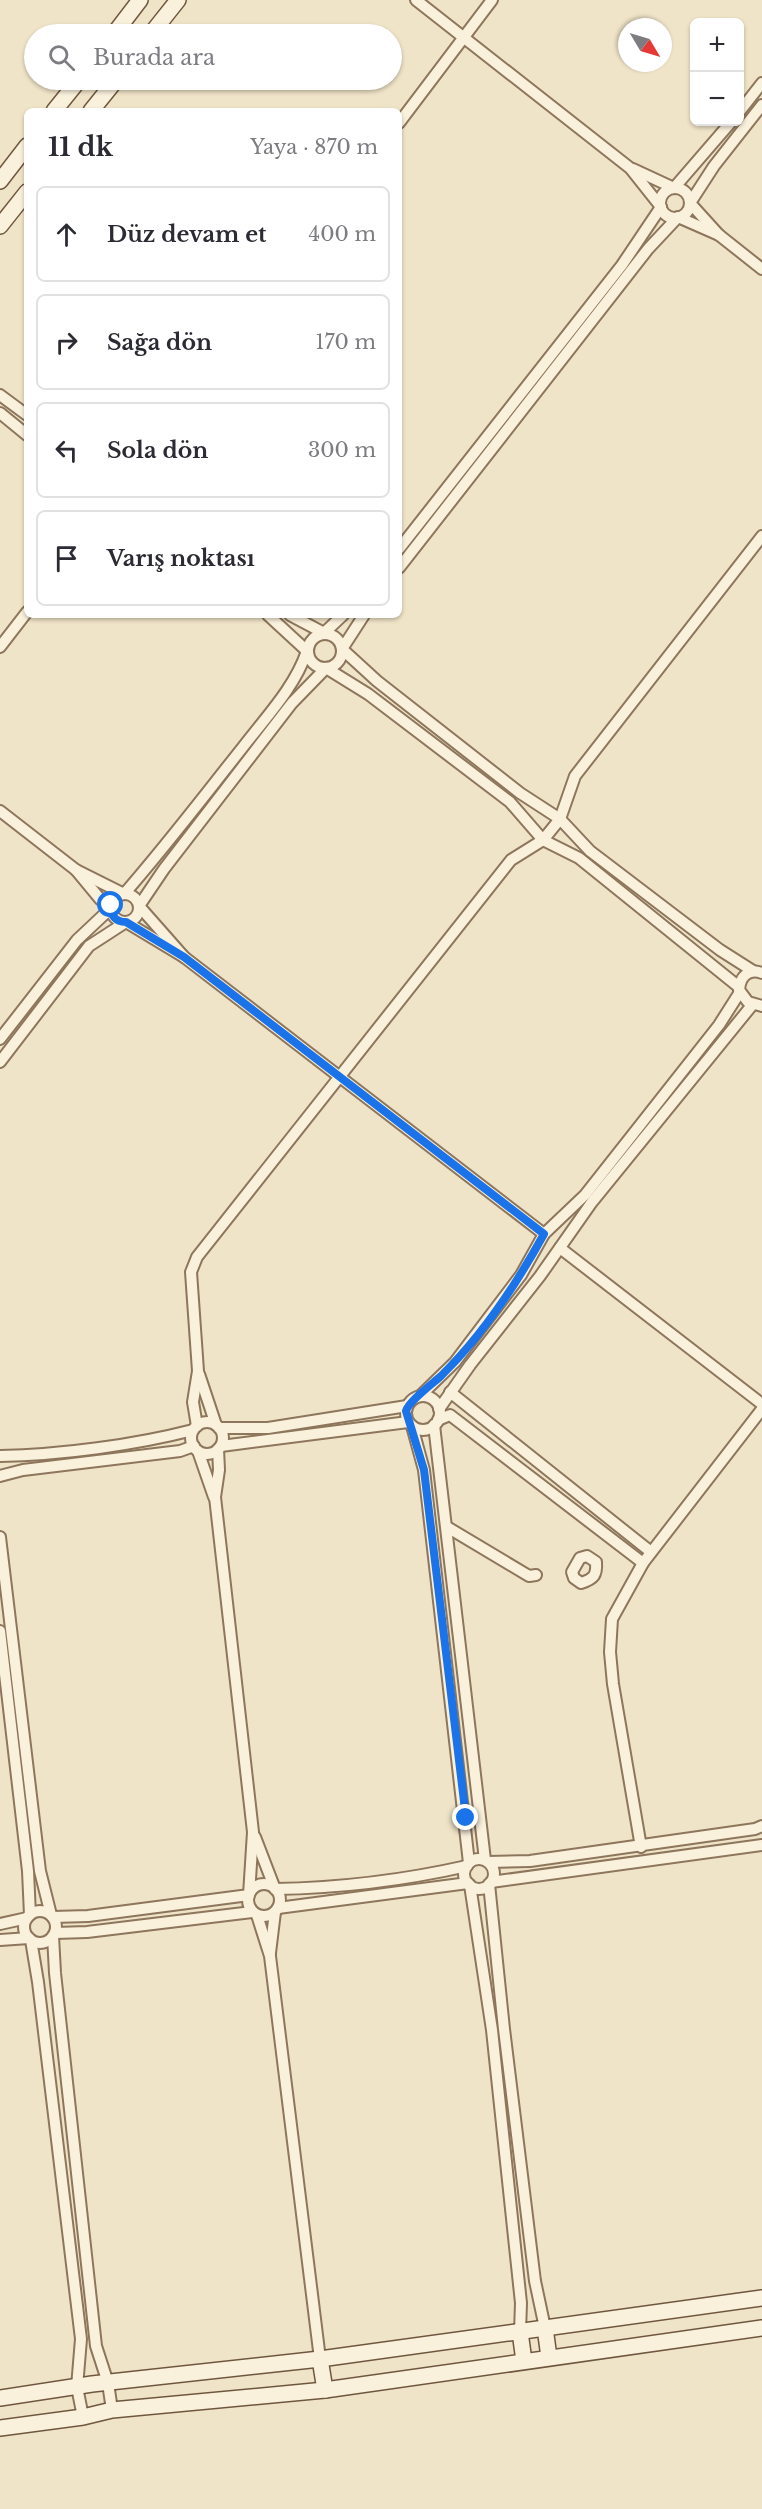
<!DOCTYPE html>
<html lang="tr">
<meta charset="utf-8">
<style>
:root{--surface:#fff;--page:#f2f2f3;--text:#2b2b33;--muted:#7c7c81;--line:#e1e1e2}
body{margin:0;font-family:"Libre Baskerville",serif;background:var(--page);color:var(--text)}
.controls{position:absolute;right:18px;top:18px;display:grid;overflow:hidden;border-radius:9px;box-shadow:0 2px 4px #0004}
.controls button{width:54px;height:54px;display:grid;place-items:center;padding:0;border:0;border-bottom:2px solid var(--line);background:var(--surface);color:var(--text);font:30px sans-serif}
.compass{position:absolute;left:618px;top:18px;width:54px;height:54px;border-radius:50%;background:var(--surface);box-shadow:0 2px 4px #0004;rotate:128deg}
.stop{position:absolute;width:18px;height:18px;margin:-14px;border:4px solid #1a73e8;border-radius:50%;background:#fff}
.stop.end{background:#1a73e8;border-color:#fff;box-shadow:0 2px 6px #0008}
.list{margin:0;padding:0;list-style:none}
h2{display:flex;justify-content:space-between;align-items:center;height:78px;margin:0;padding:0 24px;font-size:26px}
h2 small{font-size:20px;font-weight:400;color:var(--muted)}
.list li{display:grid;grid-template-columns:39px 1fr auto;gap:18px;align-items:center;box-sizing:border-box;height:96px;margin:0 12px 12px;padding:0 12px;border:2px solid var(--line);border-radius:9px}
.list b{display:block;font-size:22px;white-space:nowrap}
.list em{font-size:20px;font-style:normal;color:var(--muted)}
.icon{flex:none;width:33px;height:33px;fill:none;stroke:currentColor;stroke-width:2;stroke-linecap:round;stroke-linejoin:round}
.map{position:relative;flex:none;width:762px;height:2509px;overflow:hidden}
.search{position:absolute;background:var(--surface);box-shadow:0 2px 4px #0004;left:24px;top:24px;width:378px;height:66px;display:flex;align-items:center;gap:15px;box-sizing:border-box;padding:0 21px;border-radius:33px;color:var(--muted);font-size:22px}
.panel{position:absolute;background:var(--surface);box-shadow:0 2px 4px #0004;left:24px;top:108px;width:378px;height:510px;border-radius:9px}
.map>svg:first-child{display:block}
</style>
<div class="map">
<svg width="762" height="2509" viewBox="0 0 762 2509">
<rect width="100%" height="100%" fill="#f0e4c8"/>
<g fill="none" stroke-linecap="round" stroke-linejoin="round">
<defs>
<g id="street">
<polyline points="762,105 714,166 690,203 719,235 762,269"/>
<polyline points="740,111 762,83"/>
<polyline points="399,123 492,0"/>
<polyline points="633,169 674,188 731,122"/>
<circle cx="675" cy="203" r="15"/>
<polyline points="0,395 27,415"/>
<polyline points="0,413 27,435"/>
<polyline points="399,549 622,265 661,207 630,168 416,0"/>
<polyline points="399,568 648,249 678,217 719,235"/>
<polyline points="290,615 324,633 343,615"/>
<polyline points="364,615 342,649 377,681 520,793 560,819 590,851 720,950 753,971"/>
<circle cx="325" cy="651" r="17"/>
<polyline points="0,647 27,612"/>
<polyline points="0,811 76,870 100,899 111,908 77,940 0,1039"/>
<path d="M76 870 124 894C166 846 204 796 243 747 266 717 295 687 307 651L268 615"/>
<circle cx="125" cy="908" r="14"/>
<polyline points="184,957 139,906 164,869 292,703 326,668 368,694 510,802 543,840 579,858 739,987"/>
<path d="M762 973C748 968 740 977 739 990L748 1002 762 1006"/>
<polyline points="0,1062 89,946 126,922 184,957 544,1234"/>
<polyline points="560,1248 762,1404"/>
<polyline points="199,1374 216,1425"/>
<polyline points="450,1392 651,1552"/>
<polyline points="420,1396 455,1362 521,1275 544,1234 585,1195 719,1025 740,992"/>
<circle cx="423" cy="1413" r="17"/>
<polyline points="439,1409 470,1365 540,1276 592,1202 753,1004"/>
<polyline points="438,1420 450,1415 643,1563"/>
<circle cx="207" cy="1438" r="16"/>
<polyline points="434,1425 485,1860"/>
<polyline points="197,1426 193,1402 198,1371 191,1272 197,1257 511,860 543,840 560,819 575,776 762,536"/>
<polyline points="412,1426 424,1470 469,1863"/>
<polyline points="219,1428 268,1428 407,1406"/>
<polyline points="221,1446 408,1422"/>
<polyline points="198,1451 214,1497"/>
<path d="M0 1456C60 1455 135 1445 193 1430"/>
<polyline points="0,1476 23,1470 180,1451 194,1446"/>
<polyline points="447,1527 529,1576 536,1575"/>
<polyline points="0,1537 40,1871 51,1915"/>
<path d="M587 1556 596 1562C597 1575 594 1579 581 1583L574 1578 572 1572 580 1558Z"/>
<polyline points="0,1631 28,1871 30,1915"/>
<path d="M255 1837 275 1889C339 1888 405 1880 467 1866"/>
<polyline points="641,1847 613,1684 610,1652 612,1619 643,1563 762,1409"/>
<circle cx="479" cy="1874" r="15"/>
<polyline points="488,1862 530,1861 755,1829 762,1826"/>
<polyline points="491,1882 762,1845"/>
<polyline points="489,1884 504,2029 535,2281 545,2328"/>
<circle cx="264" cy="1900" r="16"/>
<polyline points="470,1885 492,2030 521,2303 520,2332"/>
<polyline points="278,1908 468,1883"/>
<circle cx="40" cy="1927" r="16"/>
<polyline points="257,1915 270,1956 320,2359"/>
<polyline points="53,1917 88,1916 249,1895 253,1832 215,1497 219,1470 218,1449"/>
<polyline points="0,1924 27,1918"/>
<polyline points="55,1933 87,1932 252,1912"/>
<polyline points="53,1936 55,1973 96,2346 108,2383 112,2410"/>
<polyline points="0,1940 29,1938"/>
<polyline points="31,1940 38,1982 81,2339 77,2387 83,2417"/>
<polyline points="270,1953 275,1912"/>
</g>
<g id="secondary">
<polyline points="114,34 140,0"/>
<polyline points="151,34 178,0"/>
<polyline points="54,111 79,80"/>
<polyline points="91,111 116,80"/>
<polyline points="0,181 27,146"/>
<polyline points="0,226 27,192"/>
<polyline points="545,2328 549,2357"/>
<polyline points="520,2332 524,2361"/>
<polyline points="320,2359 325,2390"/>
<polyline points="0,2398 92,2384 320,2359 762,2298"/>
<polyline points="0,2428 83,2417 112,2410 325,2390 762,2328"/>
</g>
</defs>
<use href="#street" stroke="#8d765c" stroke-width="14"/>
<use href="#secondary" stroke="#6f573f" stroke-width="18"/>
<use href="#street" stroke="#faf1dc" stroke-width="10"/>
<use href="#secondary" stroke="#faf1dc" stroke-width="15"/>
</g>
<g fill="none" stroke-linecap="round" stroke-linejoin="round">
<path stroke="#1a73e8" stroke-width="8" d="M111 905C110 916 116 922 126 922L184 957 544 1234C516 1285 482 1336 441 1376 431 1385 409 1401 406 1411L424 1470 466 1818"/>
</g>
</svg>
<div class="controls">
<button>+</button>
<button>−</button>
</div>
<svg class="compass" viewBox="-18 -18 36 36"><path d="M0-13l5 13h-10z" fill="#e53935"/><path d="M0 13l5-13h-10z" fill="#7c7c81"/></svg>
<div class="stop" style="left:111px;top:905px"></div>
<div class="stop end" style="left:466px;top:1818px"></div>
<div class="search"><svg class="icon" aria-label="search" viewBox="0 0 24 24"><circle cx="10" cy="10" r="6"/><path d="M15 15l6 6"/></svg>Burada ara</div>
<section class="panel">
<h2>11 dk<small>Yaya · 870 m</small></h2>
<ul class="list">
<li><svg class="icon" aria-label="ahead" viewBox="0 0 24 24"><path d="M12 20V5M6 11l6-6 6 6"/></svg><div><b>Düz devam et</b></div><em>400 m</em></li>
<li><svg class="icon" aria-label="right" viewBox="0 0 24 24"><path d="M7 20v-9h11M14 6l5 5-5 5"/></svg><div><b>Sağa dön</b></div><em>170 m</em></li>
<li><svg class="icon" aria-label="left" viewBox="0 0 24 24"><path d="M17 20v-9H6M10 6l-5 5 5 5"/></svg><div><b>Sola dön</b></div><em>300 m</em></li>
<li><svg class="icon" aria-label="arrive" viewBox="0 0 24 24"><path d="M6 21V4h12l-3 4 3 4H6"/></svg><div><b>Varış noktası</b></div></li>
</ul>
</section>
</div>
